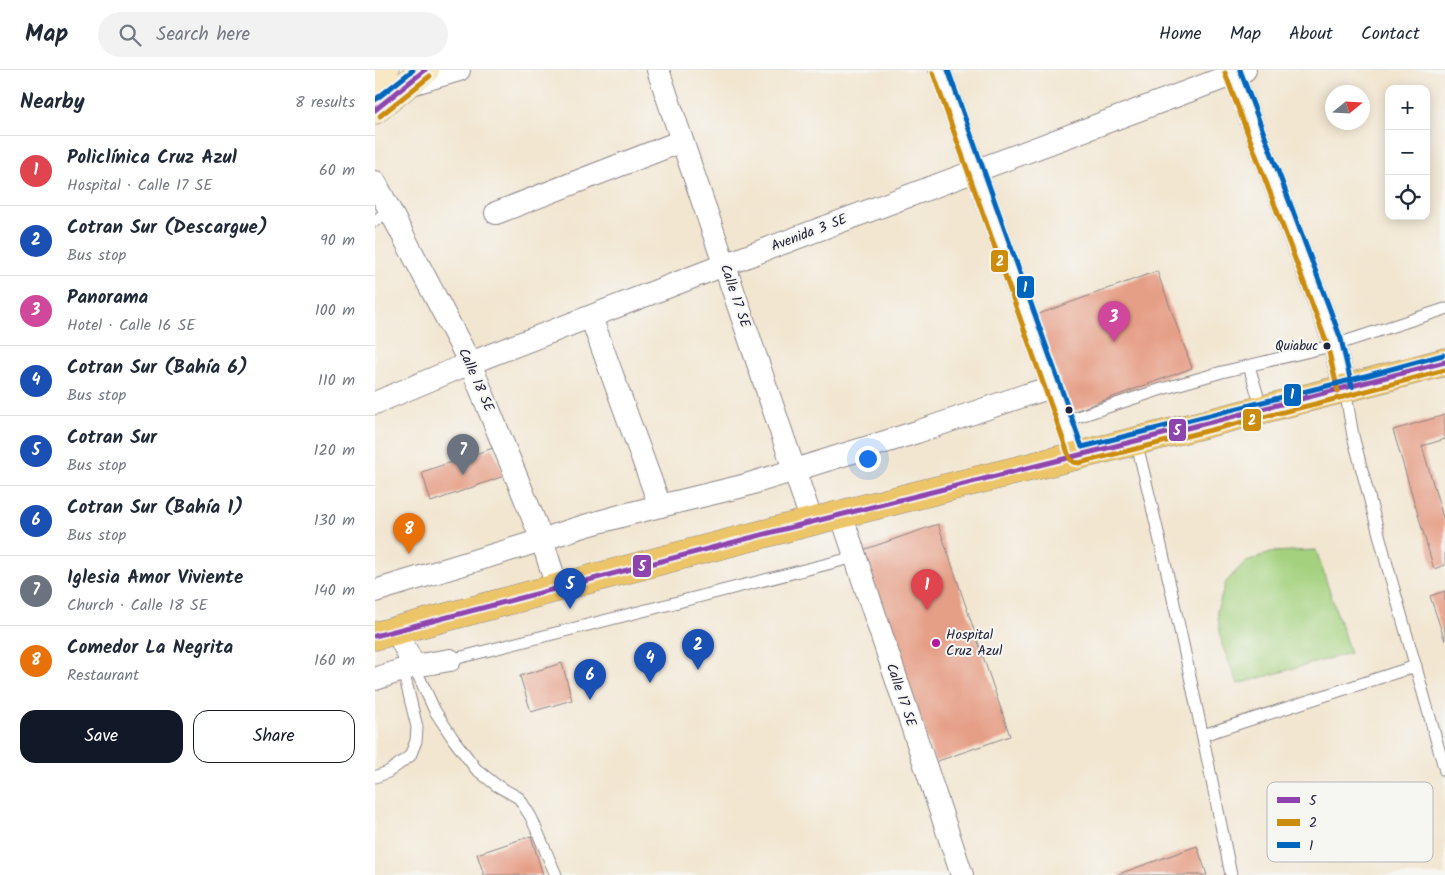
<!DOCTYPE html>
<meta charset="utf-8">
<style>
:root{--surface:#fff;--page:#f2f2f3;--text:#1f2937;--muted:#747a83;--line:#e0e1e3;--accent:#111827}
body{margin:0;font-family:Kalam,sans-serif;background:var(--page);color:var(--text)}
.controls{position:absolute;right:15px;top:15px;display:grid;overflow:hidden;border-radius:10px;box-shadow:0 2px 12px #0003}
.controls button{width:45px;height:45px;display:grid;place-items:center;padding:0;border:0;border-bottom:1px solid var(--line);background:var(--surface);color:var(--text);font:25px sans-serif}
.compass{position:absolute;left:950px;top:15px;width:45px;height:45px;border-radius:50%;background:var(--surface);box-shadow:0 2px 12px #0003;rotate:72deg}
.you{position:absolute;left:492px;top:388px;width:18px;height:18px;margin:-12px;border:4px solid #fff;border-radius:50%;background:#1a73e8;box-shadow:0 0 0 8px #1a73e833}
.badge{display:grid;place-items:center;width:32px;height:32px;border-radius:50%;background:var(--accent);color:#fff;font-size:16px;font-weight:700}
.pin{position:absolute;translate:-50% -41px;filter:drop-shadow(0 1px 2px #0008)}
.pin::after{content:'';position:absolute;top:26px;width:18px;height:15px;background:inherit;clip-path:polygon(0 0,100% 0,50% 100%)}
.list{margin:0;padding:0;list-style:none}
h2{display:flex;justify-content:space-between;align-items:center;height:65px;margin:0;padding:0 20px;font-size:21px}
h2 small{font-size:16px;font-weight:400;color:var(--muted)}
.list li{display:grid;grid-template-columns:32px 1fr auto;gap:15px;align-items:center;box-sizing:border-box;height:70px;padding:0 20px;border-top:1px solid var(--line)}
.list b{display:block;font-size:19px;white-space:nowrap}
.list p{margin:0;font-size:16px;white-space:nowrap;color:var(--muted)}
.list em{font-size:16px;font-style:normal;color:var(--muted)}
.actions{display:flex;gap:10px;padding:15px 20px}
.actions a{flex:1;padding:11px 0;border:1px solid var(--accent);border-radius:15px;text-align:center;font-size:18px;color:var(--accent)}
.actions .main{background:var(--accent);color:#fff}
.icon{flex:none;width:28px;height:28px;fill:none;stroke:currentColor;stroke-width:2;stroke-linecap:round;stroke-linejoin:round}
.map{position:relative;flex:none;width:1070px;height:805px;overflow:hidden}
header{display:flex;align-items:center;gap:30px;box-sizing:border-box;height:70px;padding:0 25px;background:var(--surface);border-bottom:1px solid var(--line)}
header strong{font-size:24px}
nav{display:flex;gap:28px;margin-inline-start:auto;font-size:18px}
.search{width:350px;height:45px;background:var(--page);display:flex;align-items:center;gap:12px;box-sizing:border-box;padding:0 18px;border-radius:28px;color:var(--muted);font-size:19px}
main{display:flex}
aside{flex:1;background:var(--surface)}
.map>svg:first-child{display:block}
</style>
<header>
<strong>Map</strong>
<div class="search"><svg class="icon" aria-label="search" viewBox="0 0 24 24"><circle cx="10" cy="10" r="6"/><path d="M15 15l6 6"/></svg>Search here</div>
<nav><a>Home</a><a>Map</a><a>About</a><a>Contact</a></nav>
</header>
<main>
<aside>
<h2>Nearby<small>8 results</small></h2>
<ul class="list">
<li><span class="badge" style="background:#e0444e">1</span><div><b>Policlínica Cruz Azul</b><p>Hospital · Calle 17 SE</p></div><em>60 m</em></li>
<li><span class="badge" style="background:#1a4fb4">2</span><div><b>Cotran Sur (Descargue)</b><p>Bus stop</p></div><em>90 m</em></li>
<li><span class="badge" style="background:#d1479c">3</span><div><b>Panorama</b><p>Hotel · Calle 16 SE</p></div><em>100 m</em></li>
<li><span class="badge" style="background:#1a4fb4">4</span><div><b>Cotran Sur (Bahía 6)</b><p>Bus stop</p></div><em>110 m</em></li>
<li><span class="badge" style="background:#1a4fb4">5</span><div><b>Cotran Sur</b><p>Bus stop</p></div><em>120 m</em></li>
<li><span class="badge" style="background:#1a4fb4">6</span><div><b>Cotran Sur (Bahía 1)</b><p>Bus stop</p></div><em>130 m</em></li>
<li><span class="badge" style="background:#6b7280">7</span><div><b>Iglesia Amor Viviente</b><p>Church · Calle 18 SE</p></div><em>140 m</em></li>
<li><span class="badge" style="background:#e8710a">8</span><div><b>Comedor La Negrita</b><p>Restaurant</p></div><em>160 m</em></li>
</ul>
<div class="actions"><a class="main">Save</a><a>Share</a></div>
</aside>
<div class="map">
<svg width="1070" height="805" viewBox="0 0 1070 805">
<rect width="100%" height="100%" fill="#f6f6f2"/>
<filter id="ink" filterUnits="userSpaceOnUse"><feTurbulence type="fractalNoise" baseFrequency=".02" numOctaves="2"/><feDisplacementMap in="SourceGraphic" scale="10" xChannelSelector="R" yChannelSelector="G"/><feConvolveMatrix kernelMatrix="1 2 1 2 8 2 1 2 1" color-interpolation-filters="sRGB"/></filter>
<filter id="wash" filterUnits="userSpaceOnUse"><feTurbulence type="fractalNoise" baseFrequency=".0096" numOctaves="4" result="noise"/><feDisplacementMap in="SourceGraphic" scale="20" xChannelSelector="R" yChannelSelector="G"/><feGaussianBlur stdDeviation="1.12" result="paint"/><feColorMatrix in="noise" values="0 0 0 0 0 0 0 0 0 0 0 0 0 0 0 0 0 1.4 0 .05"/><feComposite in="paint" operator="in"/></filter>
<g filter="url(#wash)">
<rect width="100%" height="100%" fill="#f2e6d1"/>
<polygon fill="#a4d17e" stroke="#637a5c" points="941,480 975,583 863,614 847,575 842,541 851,512 869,493 897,482"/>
<g id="blocks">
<g fill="#e69f87">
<polygon points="782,201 817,298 697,342 661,245"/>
<polygon points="1070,345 1070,369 1047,376 1070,454 1070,495 1059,499 1018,360"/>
<polygon points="118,378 129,406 56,432 47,402"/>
<polygon points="563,454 635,666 560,692 488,480"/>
<polygon points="1070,521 1070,571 1055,526"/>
<polygon points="187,593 197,630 156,642 145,606"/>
<polygon points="156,766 168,805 109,805 102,784"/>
<polygon points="822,776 832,805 741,805"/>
</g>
</g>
</g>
<g filter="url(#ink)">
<use href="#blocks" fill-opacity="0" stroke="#8a8486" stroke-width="1"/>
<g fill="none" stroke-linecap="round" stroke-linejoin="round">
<defs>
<g id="lane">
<polyline points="0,151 14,140"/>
<polyline points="874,296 887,340"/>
<polyline points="970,319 978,366 1011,491 1070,701"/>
<polyline points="690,351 787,319 847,302 960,275 1070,239"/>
<path d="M761 371C797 515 827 660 856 805"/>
<polyline points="75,590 480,487"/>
<polyline points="39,596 60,641 79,670 101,699 121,715 144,728 156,747 181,805"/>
<polyline points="828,665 1041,596"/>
<polyline points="0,707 13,702 35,686 41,671 42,657 28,600"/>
</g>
<g id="street">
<polyline points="283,0 437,452"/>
<polyline points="565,0 702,386"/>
<polyline points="857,0 959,272 970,319"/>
<polyline points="33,15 84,0"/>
<polyline points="0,112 95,293 167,470 182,517"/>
<polyline points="121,143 307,71"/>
<polyline points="216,247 285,436 368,416 542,362 651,325 678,317"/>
<polyline points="0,333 95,293 349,195 870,0"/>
<polyline points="466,444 587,805"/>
<path d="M0 521 167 470C205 456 245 446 285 436"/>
<polyline points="21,560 39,596"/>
<polyline points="0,609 39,596 75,590"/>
</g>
<g id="secondary">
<polyline points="0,8 10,0"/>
<polyline points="0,40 50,0"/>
</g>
<path id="highway" d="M0 566C156 525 311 483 467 444 668 393 870 346 1070 292"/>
</defs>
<use href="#lane" stroke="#8a8486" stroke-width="13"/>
<use href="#street" stroke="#8a8486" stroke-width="24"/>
<use href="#secondary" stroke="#8a8486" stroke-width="29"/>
<use href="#highway" stroke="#8a8486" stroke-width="29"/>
<use href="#lane" stroke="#fff" stroke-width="11"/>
<use href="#street" stroke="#fff" stroke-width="22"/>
<use href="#secondary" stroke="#f8e8c3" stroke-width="28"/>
<use href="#highway" stroke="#edc569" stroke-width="28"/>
<defs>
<g id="bus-1">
<polyline points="0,40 50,0"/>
<polyline points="0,566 409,459 844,350 1070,292"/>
</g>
<g id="bus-2">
<polyline points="558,3 695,389 698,392 704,393 972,326 1070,300"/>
<polyline points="850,3 952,274 963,321"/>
<polyline points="5,46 55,6"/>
</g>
<g id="bus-3">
<polyline points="573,0 707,377 968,312 1068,285"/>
<polyline points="865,0 966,269 977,317"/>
<polyline points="0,30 38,0"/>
</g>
</defs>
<use href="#bus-1" stroke="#f6f6f2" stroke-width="9"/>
<use href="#bus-2" stroke="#f6f6f2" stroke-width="9"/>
<use href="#bus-3" stroke="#f6f6f2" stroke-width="9"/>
<use href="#bus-1" stroke="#8e44ad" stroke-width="5"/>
<use href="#bus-2" stroke="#cc8c0c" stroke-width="5"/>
<use href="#bus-3" stroke="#0065bd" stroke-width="5"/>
</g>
</g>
<g fill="#22223b" stroke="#f6f6f2" stroke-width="2">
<circle cx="952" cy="276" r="4.5"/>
<circle cx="694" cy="340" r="4.5"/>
</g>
<circle fill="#b5179e" stroke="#f6f6f2" stroke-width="2" cx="561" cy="573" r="5"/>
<g text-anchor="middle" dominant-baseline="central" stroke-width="4" stroke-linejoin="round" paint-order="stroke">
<g font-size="13" fill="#22223b" stroke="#f6f6f2" text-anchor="end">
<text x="943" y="276">Quiabuc</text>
</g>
<g font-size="14" fill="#22223b" stroke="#f6f6f2">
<text transform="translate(434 163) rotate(-21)">Avenida 3 SE</text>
<text transform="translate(360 226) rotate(71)">Calle 17 SE</text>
<text transform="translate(101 310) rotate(66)">Calle 18 SE</text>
<text transform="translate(526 625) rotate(71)">Calle 17 SE</text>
</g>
<g font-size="14" fill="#22223b" stroke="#f6f6f2" text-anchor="start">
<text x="571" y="565">Hospital<tspan x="571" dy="16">Cruz Azul</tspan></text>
</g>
</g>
<rect x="892" y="712" width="166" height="80" rx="8" fill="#f6f6f2" stroke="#b6b6bb" stroke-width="1"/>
<rect x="902" y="727" width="23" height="6" fill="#8e44ad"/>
<rect x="902" y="749" width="23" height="7" fill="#cc8c0c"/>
<rect x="902" y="772" width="23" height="6" fill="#0065bd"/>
<g font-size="14" fill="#22223b">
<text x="934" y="735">5</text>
<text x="934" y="757">2</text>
<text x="934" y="780">1</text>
</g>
<g stroke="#f6f6f2" stroke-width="2">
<rect x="615" y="179" width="19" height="24" rx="5" fill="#cc8c0c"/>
<rect x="641" y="205" width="19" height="24" rx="5" fill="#0065bd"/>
<rect x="908" y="313" width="19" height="24" rx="5" fill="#0065bd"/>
<rect x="867" y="338" width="20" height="24" rx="5" fill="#cc8c0c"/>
<rect x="793" y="348" width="19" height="24" rx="5" fill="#8e44ad"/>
<rect x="257" y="484" width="20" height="24" rx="5" fill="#8e44ad"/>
</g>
<g font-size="14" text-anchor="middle" font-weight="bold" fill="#fff">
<text x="625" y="196">2</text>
<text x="650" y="222">1</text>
<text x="917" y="329">1</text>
<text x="877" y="355">2</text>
<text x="802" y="365">5</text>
<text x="267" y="501">5</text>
</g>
</svg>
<div class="controls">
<button>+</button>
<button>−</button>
<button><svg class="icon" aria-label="locate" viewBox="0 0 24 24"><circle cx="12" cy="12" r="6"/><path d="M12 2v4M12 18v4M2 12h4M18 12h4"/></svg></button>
</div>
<svg class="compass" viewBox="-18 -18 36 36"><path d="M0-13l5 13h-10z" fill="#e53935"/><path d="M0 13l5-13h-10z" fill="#747a83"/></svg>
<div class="you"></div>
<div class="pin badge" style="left:552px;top:540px;background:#e0444e">1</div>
<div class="pin badge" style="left:323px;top:600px;background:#1a4fb4">2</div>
<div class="pin badge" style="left:739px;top:272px;background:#d1479c">3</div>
<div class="pin badge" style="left:275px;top:613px;background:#1a4fb4">4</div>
<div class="pin badge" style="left:195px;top:539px;background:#1a4fb4">5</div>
<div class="pin badge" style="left:215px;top:630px;background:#1a4fb4">6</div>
<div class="pin badge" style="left:88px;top:405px;background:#6b7280">7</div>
<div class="pin badge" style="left:34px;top:484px;background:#e8710a">8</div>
</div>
</main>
